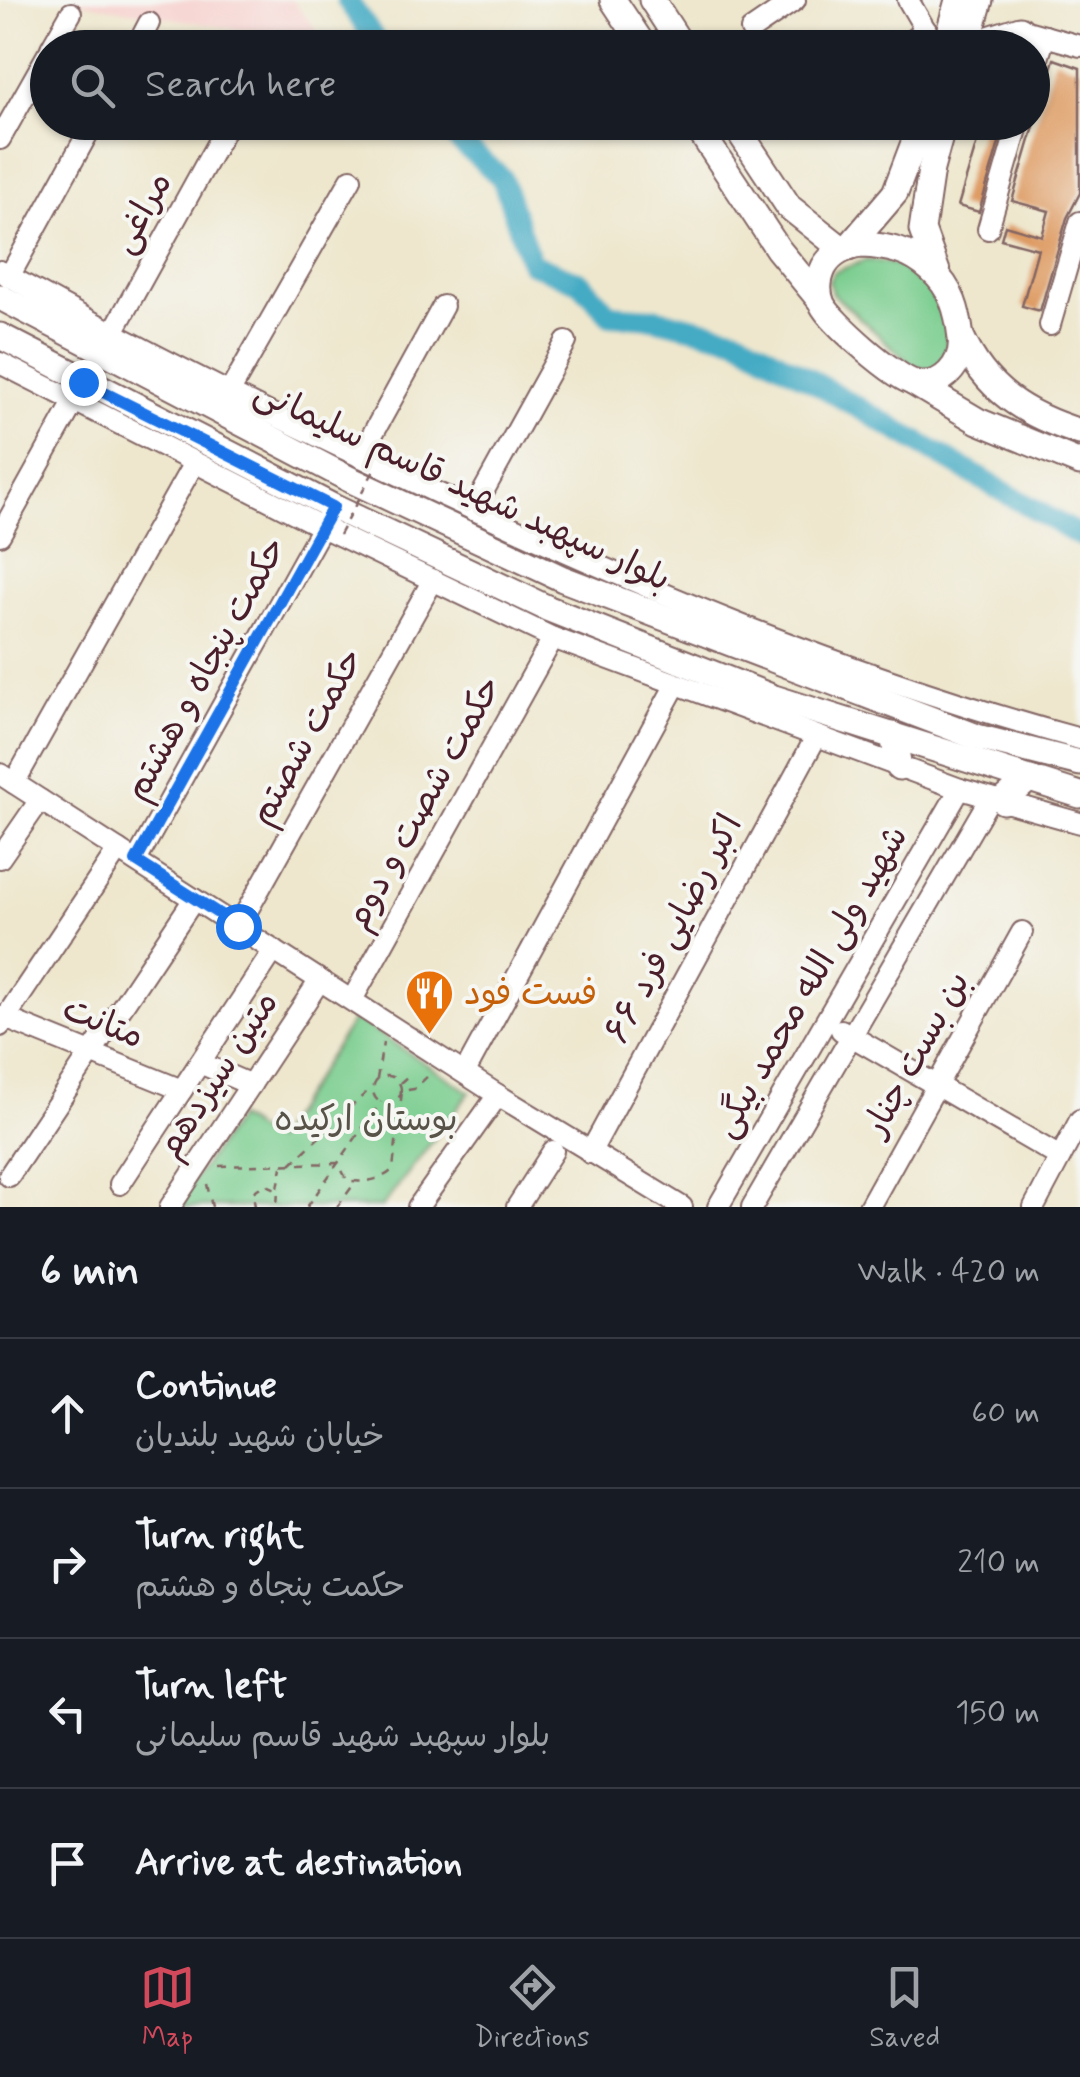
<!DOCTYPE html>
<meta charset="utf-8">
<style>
:root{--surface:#171b24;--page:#20242c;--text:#f1f3f6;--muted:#9ea1a6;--line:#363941;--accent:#d1495b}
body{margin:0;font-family:Mynerve,"Playpen Sans Arabic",sans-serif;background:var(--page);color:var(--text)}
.stop{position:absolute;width:30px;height:30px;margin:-22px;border:8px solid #1a73e8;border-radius:50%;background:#fff}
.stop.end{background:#1a73e8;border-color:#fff;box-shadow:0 2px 10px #0008}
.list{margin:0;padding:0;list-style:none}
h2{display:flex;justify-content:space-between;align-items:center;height:130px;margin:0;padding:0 40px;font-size:42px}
h2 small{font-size:32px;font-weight:400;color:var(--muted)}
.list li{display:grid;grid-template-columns:65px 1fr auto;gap:30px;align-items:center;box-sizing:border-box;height:150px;padding:0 40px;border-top:2px solid var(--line)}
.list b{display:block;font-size:38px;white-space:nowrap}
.list p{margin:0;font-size:32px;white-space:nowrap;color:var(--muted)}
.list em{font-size:32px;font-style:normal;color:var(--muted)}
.icon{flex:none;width:55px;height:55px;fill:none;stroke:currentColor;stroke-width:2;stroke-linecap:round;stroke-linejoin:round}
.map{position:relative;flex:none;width:1080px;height:1207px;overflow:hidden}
.search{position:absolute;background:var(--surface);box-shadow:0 2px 8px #0004;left:30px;right:30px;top:30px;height:110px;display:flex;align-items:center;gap:25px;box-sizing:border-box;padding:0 35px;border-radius:55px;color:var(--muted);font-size:38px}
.sheet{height:730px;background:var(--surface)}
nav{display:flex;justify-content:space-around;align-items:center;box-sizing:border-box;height:140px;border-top:2px solid var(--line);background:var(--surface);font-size:28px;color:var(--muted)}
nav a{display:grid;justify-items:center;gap:5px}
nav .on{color:var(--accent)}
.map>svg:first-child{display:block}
</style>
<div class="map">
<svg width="1080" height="1207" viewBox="0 0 1080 1207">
<rect width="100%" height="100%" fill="#f6f6f2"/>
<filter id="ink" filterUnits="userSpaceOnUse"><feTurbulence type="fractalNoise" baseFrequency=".01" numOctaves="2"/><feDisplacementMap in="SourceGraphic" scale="20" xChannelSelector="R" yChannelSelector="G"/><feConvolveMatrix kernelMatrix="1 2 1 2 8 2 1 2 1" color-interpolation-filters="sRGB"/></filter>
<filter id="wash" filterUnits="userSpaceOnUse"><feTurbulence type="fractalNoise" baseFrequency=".0048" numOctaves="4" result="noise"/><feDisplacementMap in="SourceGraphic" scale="40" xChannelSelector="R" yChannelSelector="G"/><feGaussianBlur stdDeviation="2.25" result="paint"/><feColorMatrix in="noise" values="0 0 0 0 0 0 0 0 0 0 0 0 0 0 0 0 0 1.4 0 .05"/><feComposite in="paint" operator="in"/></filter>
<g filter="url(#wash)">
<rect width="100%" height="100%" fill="#eee7cd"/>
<polygon fill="#f7d0cd" points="66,0 292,0 317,31 297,40"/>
<g fill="#7acd8f" stroke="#62765d" stroke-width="2.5">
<path d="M866 260C885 262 905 264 920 277 945 297 961 347 933 371L914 367 832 293 829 281 834 272Z"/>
<polygon points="354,1018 470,1092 382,1207 175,1207 237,1118 274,1141"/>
</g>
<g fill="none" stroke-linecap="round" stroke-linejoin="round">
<g stroke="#45abc4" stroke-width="22">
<polyline points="347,0 381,48"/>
<polyline points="437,122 502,178 531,263 581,283 610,315 653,318 738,338 1080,536"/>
</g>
</g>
<g id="blocks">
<g fill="#de9b63">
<polygon points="1054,59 1080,68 1080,193 1067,218 1040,311 1022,306 1038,249 1001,239 1005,225 1042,236 1049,211 1012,201"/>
<polygon points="983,122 1005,122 979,212 958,206"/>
</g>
</g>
</g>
<g filter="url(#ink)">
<use href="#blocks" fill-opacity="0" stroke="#836564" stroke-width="2.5"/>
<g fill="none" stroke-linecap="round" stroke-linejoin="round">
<defs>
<g id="minor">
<polyline points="908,0 936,48"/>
<polyline points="1020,29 1080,46"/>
<polyline points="751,30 795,0"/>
<polyline points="51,48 71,13"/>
<polyline points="136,48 149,23"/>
<polyline points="900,48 926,30"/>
<polyline points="1032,78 1045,36"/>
<polyline points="0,139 48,54"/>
<polyline points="988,229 1019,122"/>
<path d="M0 271C140 351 285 422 431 490 640 588 857 679 1080 739"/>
<polyline points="9,277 94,122"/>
<polyline points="1050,325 1080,222"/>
<polyline points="112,334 229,122"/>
<polyline points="0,363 322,527 553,638 960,789 1080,823"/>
<polyline points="229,393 351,179"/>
<polyline points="360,457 443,306"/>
<polyline points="473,510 566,342"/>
<polyline points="0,535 74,402"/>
<polyline points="0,774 498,1095 682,1207"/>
<polyline points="14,783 194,463"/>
<polyline points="0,858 40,800"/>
<polyline points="136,861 327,518"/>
<polyline points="238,927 433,580"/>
<polyline points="352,1000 553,638"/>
<polyline points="0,1016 182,1090"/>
<polyline points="0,1026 118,850"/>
<polyline points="841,1030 1060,1157"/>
<polyline points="200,1063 251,1085"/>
<polyline points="465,1072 675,686"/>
<polyline points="590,1153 816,737"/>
<polyline points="9,1176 194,899"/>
<polyline points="120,1184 274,950"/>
<polyline points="170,1207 320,980"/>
<polyline points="418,1207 498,1095"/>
<polyline points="517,1207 553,1151"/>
<polyline points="718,1207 960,789"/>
<polyline points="752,1207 990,798"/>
<polyline points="869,1207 1022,932"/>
<polyline points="1034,1207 1080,1120"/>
</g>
<g id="major">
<polyline points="613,0 645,48"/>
<polyline points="652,0 683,48"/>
<polyline points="945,48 958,0"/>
<polyline points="966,48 980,0"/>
<polyline points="979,48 992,38 1020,29"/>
<polyline points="694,122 778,249 820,300"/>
<polyline points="733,122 789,207 842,249"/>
<path d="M861 245C888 246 911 251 931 270 952 288 958 312 961 338 964 364 942 389 915 383 895 378 831 322 822 304 817 292 818 279 824 267 832 253 846 247 861 245Z"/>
<polyline points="848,248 895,193 922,122"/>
<polyline points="939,277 922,230 931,169 944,122"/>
<polyline points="0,297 349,479 563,579 977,737 1080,763"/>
<polyline points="0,336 333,507 549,609 774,698 1080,795"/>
<path d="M961 336C985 390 1025 415 1080 432"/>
<polyline points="914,383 978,421 1080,463"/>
<polyline points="893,735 899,767"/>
<polyline points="1003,801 1029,779"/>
</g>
</defs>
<use href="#minor" stroke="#836564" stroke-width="24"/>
<use href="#major" stroke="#836564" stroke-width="29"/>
<g stroke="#836564" stroke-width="2.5" stroke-dasharray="8 8" stroke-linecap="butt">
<circle cx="387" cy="1090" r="14"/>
<polyline points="377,1079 383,1043"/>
<polyline points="400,1083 407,1077"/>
<polyline points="291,1164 373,1086"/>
<path d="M219 1166 338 1163 347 1180C361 1184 384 1180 393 1169L402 1091 414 1089 430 1074"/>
<polyline points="207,1184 212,1207"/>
<polyline points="278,1188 282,1167"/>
<polyline points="255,1207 253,1192 265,1184 278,1190 277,1207"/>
<polyline points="307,1207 381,1102"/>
<polyline points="337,1207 354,1184"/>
</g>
<use href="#minor" stroke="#fff" stroke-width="20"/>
<use href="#major" stroke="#fff" stroke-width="25"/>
<polyline stroke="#836564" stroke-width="2.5" stroke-dasharray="8 8" stroke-linecap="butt" points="339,535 377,465"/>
</g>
</g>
<g fill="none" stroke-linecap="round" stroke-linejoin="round" filter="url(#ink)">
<polyline stroke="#1a73e8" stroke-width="12" points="83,382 333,507 136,861 238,926"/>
</g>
<defs>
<symbol id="restaurant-pin" viewBox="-11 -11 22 30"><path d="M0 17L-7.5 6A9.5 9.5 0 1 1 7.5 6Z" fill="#e8710a" stroke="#f6f6f2"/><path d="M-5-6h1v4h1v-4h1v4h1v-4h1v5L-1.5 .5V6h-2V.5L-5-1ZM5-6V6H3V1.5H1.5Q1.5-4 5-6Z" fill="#fff"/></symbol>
</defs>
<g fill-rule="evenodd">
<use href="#restaurant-pin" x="402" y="966" width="55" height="75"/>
</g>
<g text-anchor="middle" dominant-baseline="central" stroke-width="8" stroke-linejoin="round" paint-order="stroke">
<g font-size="35" fill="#4a1f2b" stroke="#f6f6f2">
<text transform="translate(142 213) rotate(-61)">مراغی</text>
<text transform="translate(462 486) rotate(25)">بلوار سپهبد شهید قاسم سلیمانی</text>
<text transform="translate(206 669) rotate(-61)">حکمت پنجاه و هشتم</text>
<text transform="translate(307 737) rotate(-61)">حکمت شصتم</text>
<text transform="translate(424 803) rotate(-61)">حکمت شصت و دوم</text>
<text transform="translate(674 929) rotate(-62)">۶۶ اکبر رضایی فرد</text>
<text transform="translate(811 982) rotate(-60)">شهید ولی الله محمد بیگی</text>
<text transform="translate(103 1023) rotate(22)">متانت</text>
<text transform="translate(917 1054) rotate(-61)">بن بست چنار</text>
<text transform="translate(218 1075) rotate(-57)">متین سیزدهم</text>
</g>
<g font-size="35" fill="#c56008" stroke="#f6f6f2" text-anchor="start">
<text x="464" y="994">فست فود</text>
</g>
<g font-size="35" fill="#585349" stroke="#f6f6f2">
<text x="366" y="1120">بوستان ارکیده</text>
</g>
</g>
</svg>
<div class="stop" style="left:238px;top:926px"></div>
<div class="stop end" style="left:83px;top:382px"></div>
<div class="search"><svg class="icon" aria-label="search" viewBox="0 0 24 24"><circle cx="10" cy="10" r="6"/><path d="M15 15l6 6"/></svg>Search here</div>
</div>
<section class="sheet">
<h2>6 min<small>Walk · 420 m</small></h2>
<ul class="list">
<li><svg class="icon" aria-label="ahead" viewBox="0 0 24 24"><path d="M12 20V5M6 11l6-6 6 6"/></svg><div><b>Continue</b><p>خیابان شهید بلندیان</p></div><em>60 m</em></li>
<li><svg class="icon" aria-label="right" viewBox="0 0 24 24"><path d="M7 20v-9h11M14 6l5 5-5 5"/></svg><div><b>Turn right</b><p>حکمت پنجاه و هشتم</p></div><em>210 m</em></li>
<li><svg class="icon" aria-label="left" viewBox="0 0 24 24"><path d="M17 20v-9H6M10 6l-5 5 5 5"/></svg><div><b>Turn left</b><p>بلوار سپهبد شهید قاسم سلیمانی</p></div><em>150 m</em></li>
<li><svg class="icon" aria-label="arrive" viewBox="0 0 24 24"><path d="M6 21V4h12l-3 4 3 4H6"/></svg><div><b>Arrive at destination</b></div></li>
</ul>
</section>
<nav>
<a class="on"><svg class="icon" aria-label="map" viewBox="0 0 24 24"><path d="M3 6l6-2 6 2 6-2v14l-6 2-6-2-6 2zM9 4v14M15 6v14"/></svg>Map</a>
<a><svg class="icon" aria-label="directions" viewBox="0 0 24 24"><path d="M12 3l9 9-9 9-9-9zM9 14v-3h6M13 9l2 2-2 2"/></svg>Directions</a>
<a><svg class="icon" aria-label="saved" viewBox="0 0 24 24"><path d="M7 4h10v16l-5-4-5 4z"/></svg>Saved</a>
</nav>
